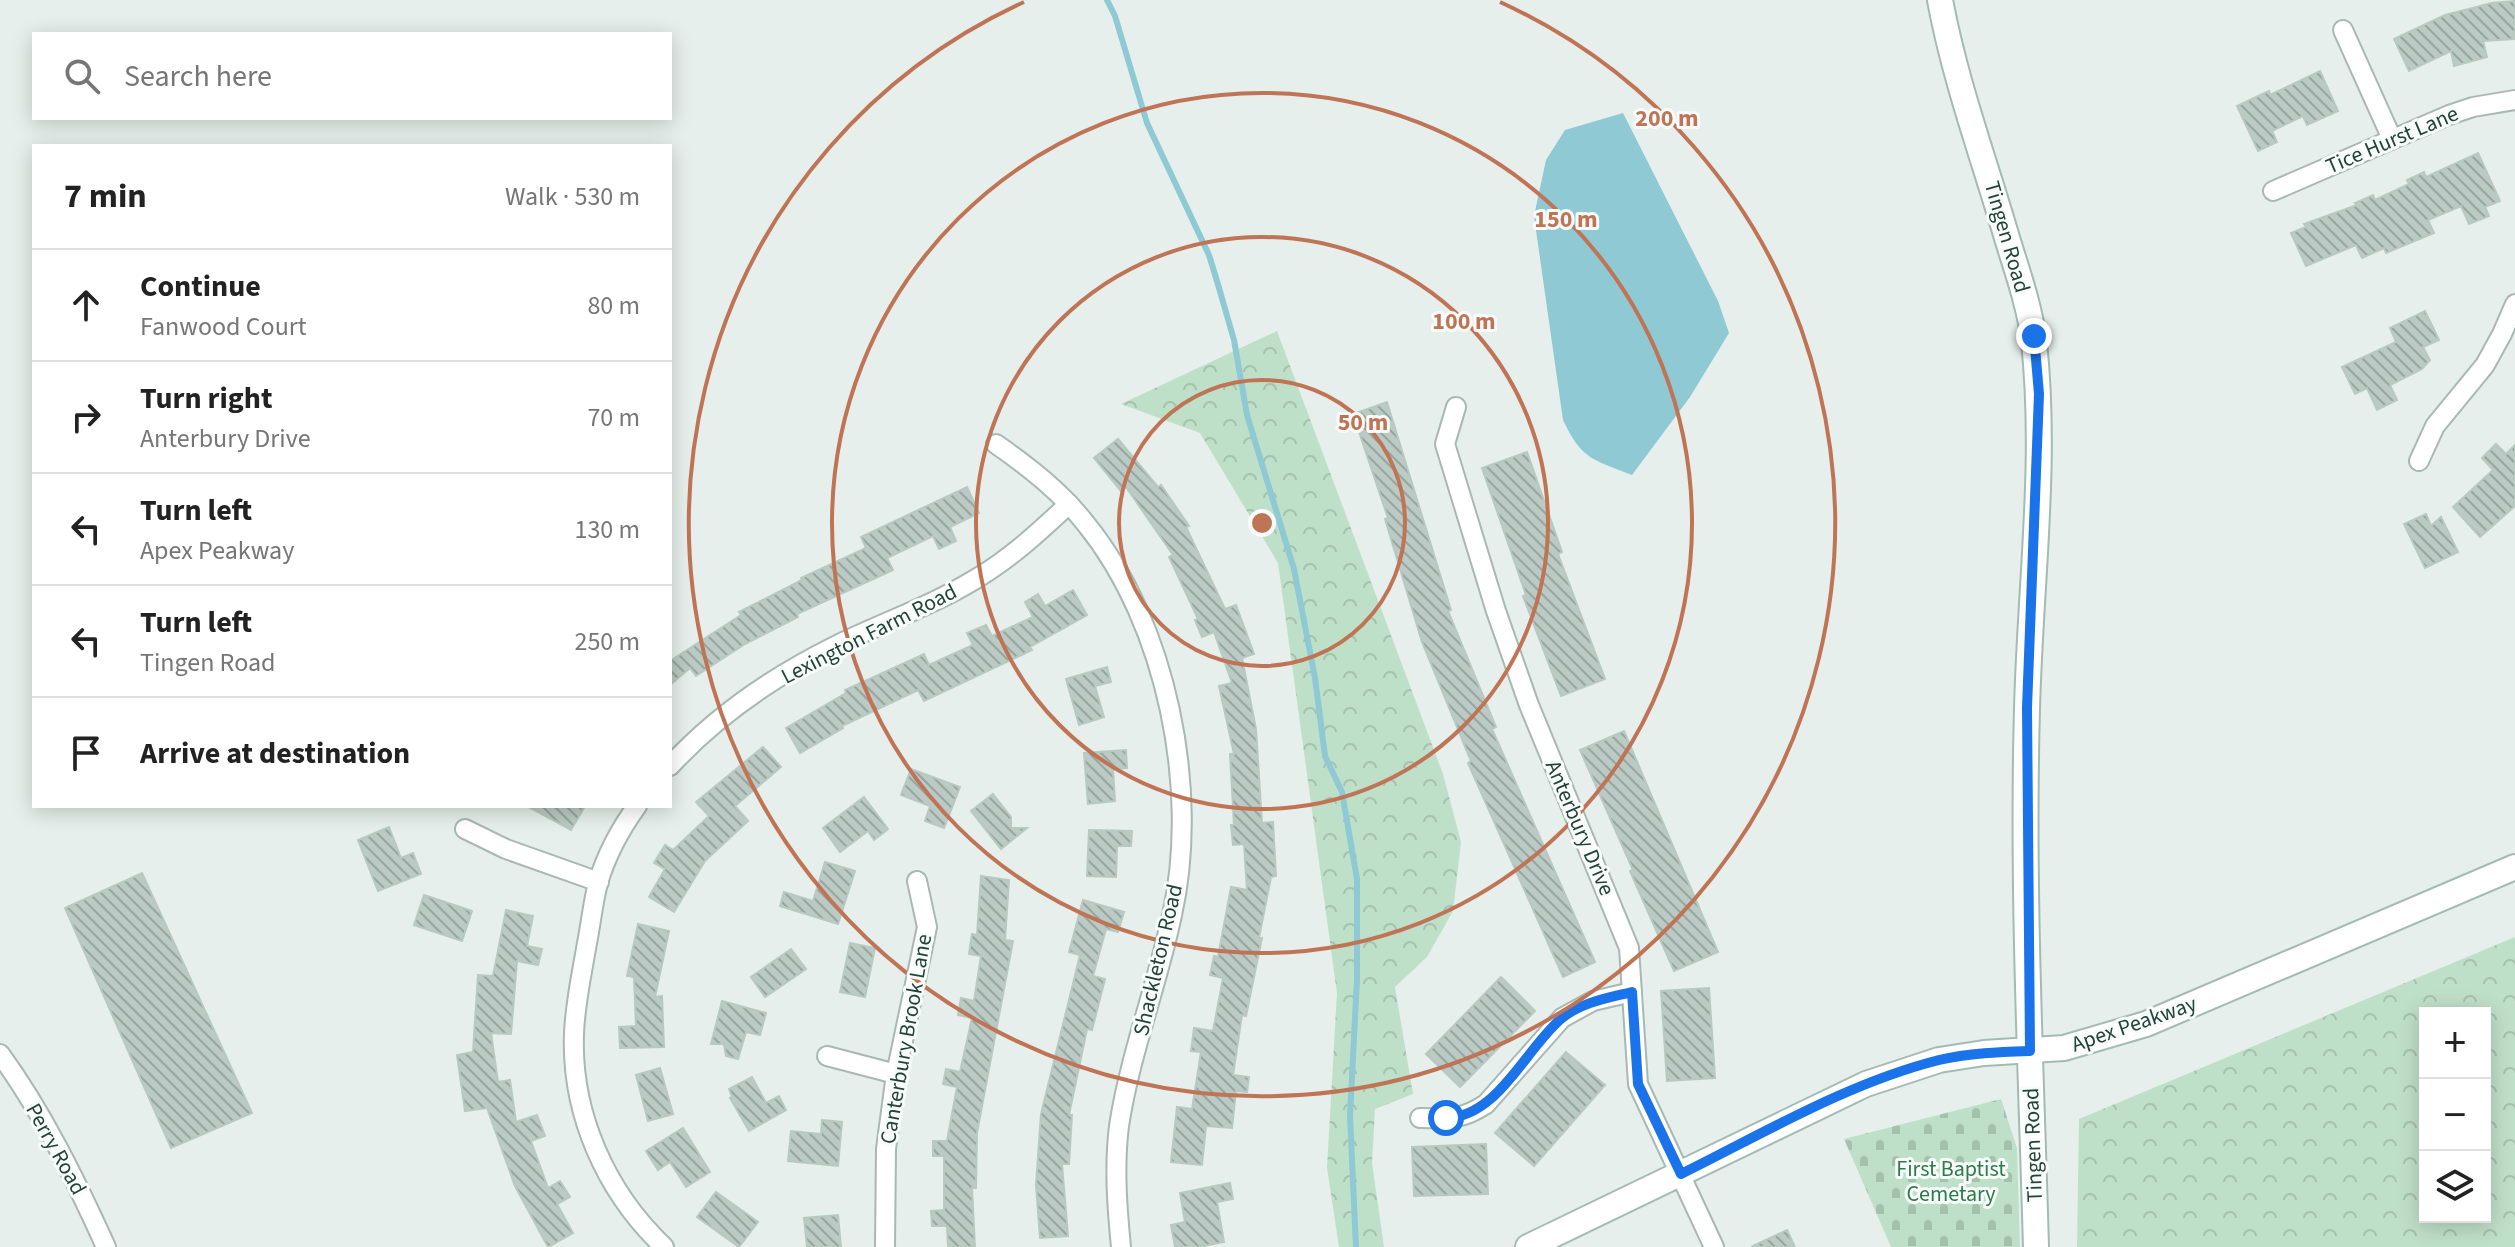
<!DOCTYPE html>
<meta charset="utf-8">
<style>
:root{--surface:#fff;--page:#f6f6f6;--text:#222;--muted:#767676;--line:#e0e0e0}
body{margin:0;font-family:"Source Sans 3",sans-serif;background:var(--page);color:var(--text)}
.controls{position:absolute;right:24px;bottom:24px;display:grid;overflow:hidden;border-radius:0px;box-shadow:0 4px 20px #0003}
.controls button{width:72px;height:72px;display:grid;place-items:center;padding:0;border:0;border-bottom:2px solid var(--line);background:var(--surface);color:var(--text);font:40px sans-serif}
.stop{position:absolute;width:24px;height:24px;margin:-18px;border:6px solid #1a73e8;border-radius:50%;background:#fff}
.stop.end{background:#1a73e8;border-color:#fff;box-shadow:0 2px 8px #0008}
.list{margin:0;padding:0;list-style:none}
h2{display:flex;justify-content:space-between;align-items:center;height:104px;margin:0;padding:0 32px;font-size:34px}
h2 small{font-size:26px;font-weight:400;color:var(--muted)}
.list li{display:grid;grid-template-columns:52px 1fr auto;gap:24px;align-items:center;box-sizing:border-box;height:112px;padding:0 32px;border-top:2px solid var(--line)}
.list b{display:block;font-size:30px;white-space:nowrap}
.list p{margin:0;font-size:26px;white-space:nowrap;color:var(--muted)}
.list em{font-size:26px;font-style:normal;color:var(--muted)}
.icon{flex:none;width:44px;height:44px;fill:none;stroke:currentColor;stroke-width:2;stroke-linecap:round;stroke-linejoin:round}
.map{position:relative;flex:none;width:2515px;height:1247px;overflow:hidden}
.search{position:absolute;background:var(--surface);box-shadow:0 4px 20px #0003;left:32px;top:32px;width:640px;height:88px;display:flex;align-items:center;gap:20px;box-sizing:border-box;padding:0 28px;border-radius:0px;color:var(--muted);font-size:30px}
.panel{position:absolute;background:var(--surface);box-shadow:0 4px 20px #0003;left:32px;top:144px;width:640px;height:664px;border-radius:0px}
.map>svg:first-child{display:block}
</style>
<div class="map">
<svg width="2515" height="1247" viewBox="0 0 2515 1247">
<defs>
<pattern id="forest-crowns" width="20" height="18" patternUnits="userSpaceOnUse" patternTransform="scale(2)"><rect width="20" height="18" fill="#bfe0c8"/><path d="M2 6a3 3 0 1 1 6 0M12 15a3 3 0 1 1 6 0" fill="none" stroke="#a4c1ad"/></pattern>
<pattern id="cemetery-stones" width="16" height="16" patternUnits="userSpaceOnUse" patternTransform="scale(2)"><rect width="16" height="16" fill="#bfe0c8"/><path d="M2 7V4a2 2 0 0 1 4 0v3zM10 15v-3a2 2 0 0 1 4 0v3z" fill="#a4c1ad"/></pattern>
<pattern id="building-back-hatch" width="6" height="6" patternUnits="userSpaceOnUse" patternTransform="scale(2)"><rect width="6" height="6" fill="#bbcac4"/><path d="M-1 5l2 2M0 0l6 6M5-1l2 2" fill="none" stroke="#98a6a0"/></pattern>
</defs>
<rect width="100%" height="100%" fill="#e6efeb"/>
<g fill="url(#forest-crowns)" fill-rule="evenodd">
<polygon points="1277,331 1443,774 1461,842 1453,911 1427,957 1395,987 1413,1094 1375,1109 1372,1163 1384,1247 1339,1247 1327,1168 1337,993 1278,563 1200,433 1121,404"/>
<path d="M2515 937V1247H2077L2079 1119ZM2425 1013H2485V1217H2425Z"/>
</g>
<polygon fill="url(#cemetery-stones)" points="2001,1099 2017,1148 2020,1247 1891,1247 1844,1139"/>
<path fill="#8ec9d4" d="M1623 113 1718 301 1729 333 1690 397 1632 475C1592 459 1582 460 1563 420L1534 216 1546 160 1565 130Z"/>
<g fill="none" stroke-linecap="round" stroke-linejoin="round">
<polyline stroke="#8ec9d4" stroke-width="6" points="1107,0 1115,16 1147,123 1209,255 1217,281 1234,340 1247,415 1294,569 1315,678 1325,756 1342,792 1357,879 1357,979 1350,1116 1356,1247"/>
</g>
<g fill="url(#building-back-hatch)" stroke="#b8c9c2" stroke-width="2">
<polygon points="2515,1 2515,39 2483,41 2487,57 2454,66 2451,51 2409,71 2394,39 2445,15 2492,3"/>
<polygon points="2320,71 2338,111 2307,125 2303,116 2272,131 2277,142 2258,151 2237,106 2269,91 2270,95"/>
<polygon points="2478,153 2500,201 2485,207 2489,216 2469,224 2461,206 2428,220 2434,233 2386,253 2384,248 2362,258 2356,245 2306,266 2291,233 2306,227 2304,224 2357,205 2355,203 2373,195 2375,200 2409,184 2407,180 2424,172 2426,177"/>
<polygon points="2425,311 2439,340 2423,347 2430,360 2422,369 2390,385 2397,400 2377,410 2367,388 2355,394 2342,367 2396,342 2390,328"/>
<polygon points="1387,402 1451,610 1448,611 1496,727 1492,729 1595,962 1563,977 1468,763 1471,761 1422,642 1385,519 1388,518 1353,414"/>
<polygon points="1118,439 1158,487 1161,485 1189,526 1186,527 1225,609 1236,605 1254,654 1242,658 1256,729 1262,823 1273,822 1276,876 1271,877 1259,938 1262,938 1246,1016 1242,1015 1233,1075 1249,1077 1247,1092 1236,1091 1232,1128 1206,1126 1202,1165 1171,1162 1177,1107 1192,1109 1201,1052 1191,1051 1194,1028 1213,1031 1223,978 1210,975 1214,956 1218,957 1231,887 1247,890 1244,844 1233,845 1231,825 1234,825 1230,754 1234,754 1219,686 1232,683 1214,632 1202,637 1195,620 1198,619 1169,557 1173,555 1126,487 1121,491 1094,458"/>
<polygon points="2496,444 2506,454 2515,445 2515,506 2480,537 2453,507 2493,470 2482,458"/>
<polygon points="1527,452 1562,552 1558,554 1605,679 1561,696 1523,596 1526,595 1482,468"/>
<polygon points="967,487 979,513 950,527 956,541 939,549 933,536 887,558 893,570 797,614 798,617 745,644 696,676 690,668 670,685 670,661 741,615 739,612 802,580 801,578 866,548 861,537"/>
<polygon points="2426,514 2431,526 2441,517 2458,552 2425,568 2404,524"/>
<polygon points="1073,590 1087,615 1030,647 1032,650 924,701 918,690 842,726 843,728 800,753 786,728 846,693 845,690 924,654 929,665 973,645 967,633 986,625 992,636 1033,617 1025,602 1038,594 1045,606"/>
<polygon points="1107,667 1111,682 1095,686 1104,717 1079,725 1066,679"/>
<polygon points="1624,731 1718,952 1674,971 1630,871 1633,870 1580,750"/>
<polygon points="763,747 781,767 735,806 748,821 705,861 674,912 649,897 665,869 654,863 665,845 673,850 709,816 696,802"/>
<polygon points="1126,750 1127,768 1113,769 1115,801 1088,804 1084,753"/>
<polygon points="911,769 960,787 944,828 925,821 930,806 901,795"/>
<polygon points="993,794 1011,817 1011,828 1027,828 1001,849 971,811"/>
<polygon points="864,797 888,829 874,840 868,831 840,852 823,828"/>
<polygon points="527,806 585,806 571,830"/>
<polygon points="389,827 401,858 413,853 421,874 378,891 358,840"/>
<polygon points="1089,830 1132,831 1131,846 1117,846 1116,877 1087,876"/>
<polygon points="825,862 855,871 838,924 780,906 784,892 813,901"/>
<polygon points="142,873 252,1113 171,1148 65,908"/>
<polygon points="981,876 1009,880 1005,940 1013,941 977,1133 976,1188 972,1188 975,1247 948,1247 947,1226 932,1226 931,1211 944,1210 944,1156 933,1156 933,1141 947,1141 957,1087 943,1084 946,1069 960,1072 972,1018 958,1015 961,998 974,1001 981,956 969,954 972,934 977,935"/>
<polygon points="424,895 472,911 462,941 414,925"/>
<polygon points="1083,900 1124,912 1118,932 1106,929 1093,976 1105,979 1092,1030 1087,1029 1069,1115 1072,1115 1069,1164 1062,1164 1068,1236 1040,1238 1036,1185 1041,1114 1080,955 1069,952"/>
<polygon points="506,910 533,916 527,946 542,949 538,965 517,961 511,1034 491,1033 498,1082 510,1080 516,1122 537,1115 545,1136 531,1141 548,1188 560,1181 570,1197 557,1204 573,1233 548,1247 515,1186 487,1108 465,1111 457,1055 473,1052 478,975 493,976"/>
<polygon points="638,924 669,931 655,997 662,996 664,1047 620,1048 619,1027 636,1026 634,977 627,976"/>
<polygon points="850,943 875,948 865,997 840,992"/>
<polygon points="791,949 806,969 765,997 751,977"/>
<polygon points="1501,977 1535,1011 1460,1087 1426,1054"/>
<polygon points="1709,988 1715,1078 1667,1081 1661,991"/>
<polygon points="722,1001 766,1013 760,1035 746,1032 738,1059 726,1056 724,1044 711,1044"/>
<polygon points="1566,1052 1605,1085 1534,1166 1495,1133"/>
<polygon points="660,1068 673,1114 648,1121 636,1075"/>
<polygon points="752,1077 766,1103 779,1096 786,1110 749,1131 730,1098 732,1097 729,1089"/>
<polygon points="822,1120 842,1122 838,1166 788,1161 791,1131 821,1134"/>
<polygon points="683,1128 710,1172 686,1187 670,1162 658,1170 646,1151"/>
<polygon points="1486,1144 1488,1194 1414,1196 1412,1147"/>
<polygon points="1230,1183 1233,1199 1217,1202 1224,1242 1198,1247 1175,1247 1171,1225 1185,1222 1180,1193"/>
<polygon points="716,1192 758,1222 739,1247 697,1217"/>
<polygon points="838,1215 841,1247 807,1247 804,1218"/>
<polygon points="1787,1230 1795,1247 1751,1247"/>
</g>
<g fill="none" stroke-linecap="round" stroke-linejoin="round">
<defs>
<g id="street">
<polyline points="2343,30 2392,139"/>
<polyline points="2273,191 2449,115 2473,107 2515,100"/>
<polyline points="1456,407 1445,444 1496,611 1529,705 1629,948 1638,1084 1714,1247"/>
<path d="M996 444C1029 467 1061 492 1086 524 1167 624 1200 790 1172 915 1157 986 1130 1054 1119 1126 1114 1166 1117 1207 1121 1247"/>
<polyline points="2419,461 2435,426 2485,365 2502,334 2515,304"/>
<path d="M670 766C716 716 776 675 837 645 882 623 931 606 974 580 1010 559 1039 532 1069 504"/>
<path d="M637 806C621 828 606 856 598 883 593 902 591 923 587 943 582 973 575 1003 574 1034 571 1114 606 1192 664 1247"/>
<polyline points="465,829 506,849 599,882"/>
<path d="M0 1054C43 1113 76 1181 106 1247"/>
<polyline points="827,1056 896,1074"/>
<path d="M1420 1118C1448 1119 1462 1120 1486 1104L1562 1018 1593 1001 1632 992"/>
<polyline points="885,1247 886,1149 896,1074 927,927 917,881"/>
</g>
<g id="secondary">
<path d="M1940 0C1955 81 1984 159 2007 238 2017 271 2030 307 2034 342 2047 463 2030 587 2027 709 2022 888 2031 1068 2036 1247"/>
<polyline points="1528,1247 1866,1084 1939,1060 1984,1053 2064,1048 2146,1024 2515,867"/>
</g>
</defs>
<use href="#street" stroke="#a8b8b2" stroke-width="22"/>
<use href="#secondary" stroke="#a4bbb3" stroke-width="28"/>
<use href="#street" stroke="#fff" stroke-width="18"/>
<use href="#secondary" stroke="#fff" stroke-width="24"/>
</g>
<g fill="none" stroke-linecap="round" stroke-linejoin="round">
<path stroke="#1a73e8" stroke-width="10" d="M1446 1118C1498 1117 1525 1049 1562 1018 1582 1002 1608 998 1632 992L1638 1084 1681 1174C1764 1133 1848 1083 1939 1060 1969 1053 2000 1052 2030 1051L2027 708 2039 394 2034 336"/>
</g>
<g fill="none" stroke="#c07456" stroke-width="4">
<circle cx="1262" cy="523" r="143"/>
<circle cx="1262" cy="523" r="286"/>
<circle cx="1262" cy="523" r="430"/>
<path d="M1500 2A573 573 0 1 1 1024 2"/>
</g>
<g text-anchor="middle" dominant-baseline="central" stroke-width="6" stroke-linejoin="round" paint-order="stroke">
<g font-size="22" fill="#24423a" stroke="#f7fbf9">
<text transform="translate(2392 140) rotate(-23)">Tice Hurst Lane</text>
<text transform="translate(2007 237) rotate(74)">Tingen Road</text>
<text transform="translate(869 634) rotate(-27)">Lexington Farm Road</text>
<text transform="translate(1580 828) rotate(67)">Anterbury Drive</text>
<text transform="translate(1158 960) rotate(-77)">Shackleton Road</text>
<text transform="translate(2134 1024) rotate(-19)">Apex Peakway</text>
<text transform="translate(906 1039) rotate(-80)">Canterbury Brook Lane</text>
<text transform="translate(2033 1145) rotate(-92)">Tingen Road</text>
<text transform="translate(56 1149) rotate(61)">Perry Road</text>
</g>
<g font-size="22" fill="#2d7a4b" stroke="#f7fbf9">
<text x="1951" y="1169">First Baptist<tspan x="1951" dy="25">Cemetary</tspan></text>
</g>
</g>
<circle cx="1262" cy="523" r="12" fill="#c07456" stroke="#f7fbf9" stroke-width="4"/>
<g font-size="24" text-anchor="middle" font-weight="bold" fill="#c07456" stroke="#f7fbf9" stroke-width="6" stroke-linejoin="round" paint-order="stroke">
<text x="1667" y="126">200 m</text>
<text x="1566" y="227">150 m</text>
<text x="1464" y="329">100 m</text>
<text x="1363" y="430">50 m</text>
</g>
</svg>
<div class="controls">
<button>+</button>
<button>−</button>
<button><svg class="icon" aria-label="layers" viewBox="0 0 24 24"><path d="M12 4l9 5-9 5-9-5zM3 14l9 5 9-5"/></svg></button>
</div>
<div class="stop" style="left:1446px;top:1118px"></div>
<div class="stop end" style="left:2034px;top:336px"></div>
<div class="search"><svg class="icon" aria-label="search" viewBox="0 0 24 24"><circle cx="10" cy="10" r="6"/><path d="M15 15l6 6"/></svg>Search here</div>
<section class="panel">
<h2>7 min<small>Walk · 530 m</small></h2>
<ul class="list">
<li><svg class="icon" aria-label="ahead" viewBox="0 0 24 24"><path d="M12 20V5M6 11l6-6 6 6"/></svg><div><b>Continue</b><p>Fanwood Court</p></div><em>80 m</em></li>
<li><svg class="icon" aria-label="right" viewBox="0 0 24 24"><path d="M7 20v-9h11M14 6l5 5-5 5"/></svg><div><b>Turn right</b><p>Anterbury Drive</p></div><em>70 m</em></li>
<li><svg class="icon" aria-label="left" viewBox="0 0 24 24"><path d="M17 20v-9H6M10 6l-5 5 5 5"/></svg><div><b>Turn left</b><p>Apex Peakway</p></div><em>130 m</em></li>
<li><svg class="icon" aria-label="left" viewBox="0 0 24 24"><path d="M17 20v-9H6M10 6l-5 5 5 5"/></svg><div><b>Turn left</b><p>Tingen Road</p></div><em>250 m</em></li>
<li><svg class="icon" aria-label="arrive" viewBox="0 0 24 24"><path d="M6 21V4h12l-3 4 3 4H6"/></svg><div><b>Arrive at destination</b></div></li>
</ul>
</section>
</div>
